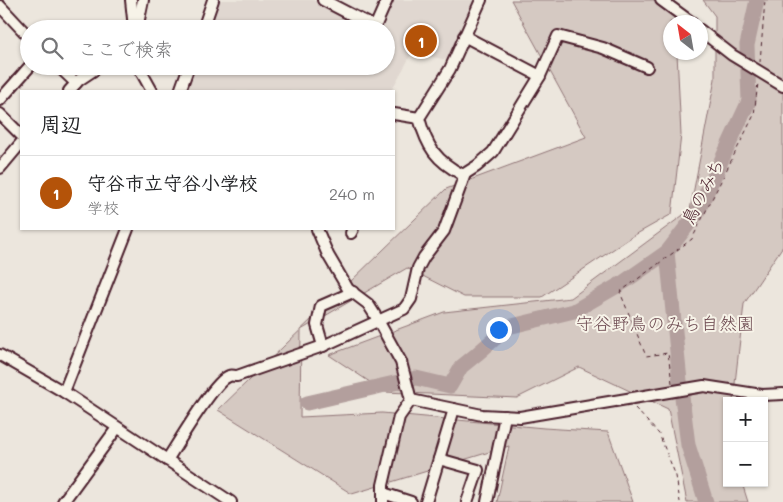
<!DOCTYPE html>
<html lang="ja">
<meta charset="utf-8">
<style>
:root{--surface:#fff;--page:#f2f2f2;--text:#202124;--muted:#757577;--line:#e0e0e0;--accent:#b45309}
body{margin:0;font-family:Mali,"Klee One",sans-serif;background:var(--page);color:var(--text)}
.controls{position:absolute;right:15px;bottom:15px;display:grid;overflow:hidden;border-radius:0px;box-shadow:0 1px 4px #0004}
.controls button{width:45px;height:45px;display:grid;place-items:center;padding:0;border:0;border-bottom:1px solid var(--line);background:var(--surface);color:var(--text);font:25px sans-serif}
.compass{position:absolute;left:663px;top:15px;width:45px;height:45px;border-radius:50%;background:var(--surface);box-shadow:0 1px 4px #0004;rotate:329deg}
.you{position:absolute;left:498px;top:329px;width:18px;height:18px;margin:-12px;border:4px solid #fff;border-radius:50%;background:#1a73e8;box-shadow:0 0 0 8px #1a73e833}
.badge{display:grid;place-items:center;width:32px;height:32px;border-radius:50%;background:var(--accent);color:#fff;font-size:16px;font-weight:700}
.pin{position:absolute;translate:-50% -50%;border:2px solid #fff;box-shadow:0 1px 5px #0006}
.list{margin:0;padding:0;list-style:none}
h2{display:flex;justify-content:space-between;align-items:center;height:65px;margin:0;padding:0 20px;font-size:21px}
h2 small{font-size:16px;font-weight:400;color:var(--muted)}
.list li{display:grid;grid-template-columns:32px 1fr auto;gap:15px;align-items:center;box-sizing:border-box;height:75px;padding:0 20px;border-top:1px solid var(--line)}
.list b{display:block;font-size:19px;white-space:nowrap}
.list p{margin:0;font-size:16px;white-space:nowrap;color:var(--muted)}
.list em{font-size:16px;font-style:normal;color:var(--muted)}
.icon{flex:none;width:28px;height:28px;fill:none;stroke:currentColor;stroke-width:2;stroke-linecap:round;stroke-linejoin:round}
.map{position:relative;flex:none;width:783px;height:502px;overflow:hidden}
.search{position:absolute;background:var(--surface);box-shadow:0 1px 4px #0004;left:20px;top:20px;width:375px;height:55px;display:flex;align-items:center;gap:12px;box-sizing:border-box;padding:0 18px;border-radius:28px;color:var(--muted);font-size:19px}
.panel{position:absolute;background:var(--surface);box-shadow:0 1px 4px #0004;left:20px;top:90px;width:375px;height:140px;border-radius:0px}
.map>svg:first-child{display:block}
</style>
<div class="map">
<svg width="783" height="502" viewBox="0 0 783 502">
<rect width="100%" height="100%" fill="#ece6dd"/>
<filter id="ink" filterUnits="userSpaceOnUse"><feTurbulence type="fractalNoise" baseFrequency=".02" numOctaves="2"/><feDisplacementMap in="SourceGraphic" scale="10" xChannelSelector="R" yChannelSelector="G"/><feConvolveMatrix kernelMatrix="1 2 1 2 8 2 1 2 1" color-interpolation-filters="sRGB"/></filter>
<g filter="url(#ink)">
<g fill="#e0d7d0">
<polygon points="218,0 313,0 369,29 208,29"/>
<polygon points="393,0 476,0 448,60 412,53 391,91 185,91 194,66 386,66 386,29 380,29"/>
</g>
<g fill="#d5c9c2" stroke="#907476">
<polygon points="511,0 674,0 675,22 670,22 670,52 677,53 681,135 672,214 633,236 542,297 464,297 407,268 301,330 300,417 382,413 544,428 608,432 633,502 497,502 509,446 352,494 218,410 446,189 586,137"/>
<polygon points="703,0 783,0 783,246 744,304 733,401 727,401 727,483 742,483 748,502 687,502 668,409 579,367 517,398 385,392 329,355 444,312 571,298 690,210 715,79 715,16"/>
</g>
<g fill="none" stroke-linecap="round" stroke-linejoin="round">
<g stroke="#b39f9d" stroke-width="15">
<polyline points="307,403 416,378 450,386 461,367 477,354 508,327 574,311 624,282 667,252"/>
<polyline points="706,502 688,445 680,381 667,252 697,213 749,101 747,45 757,0"/>
</g>
<defs>
<g id="minor">
<polyline points="131,0 134,28"/>
<polyline points="323,0 375,27 387,0"/>
<path d="M481 0 450 69 419 118C427 147 436 161 463 175L477 166 493 152 540 76 558 36 603 48 647 67"/>
<polyline points="661,0 691,22"/>
<polyline points="0,6 29,37"/>
<polyline points="137,29 143,0"/>
<polyline points="203,29 213,0"/>
<polyline points="700,30 732,55 783,86"/>
<polyline points="464,36 540,76"/>
<polyline points="58,66 76,83"/>
<polyline points="138,66 152,91"/>
<polyline points="69,91 79,80 100,66"/>
<polyline points="180,91 189,66"/>
<polyline points="0,100 30,66"/>
<polyline points="0,114 21,135"/>
<polyline points="394,114 419,118"/>
<polyline points="0,168 21,143"/>
<polyline points="317,229 328,255 348,289 368,304 375,315 401,362 411,400 482,415 520,417 704,386 762,395 783,394"/>
<polyline points="351,233 353,229"/>
<polyline points="323,346 317,325 321,306 353,292"/>
<polyline points="0,355 64,392 231,502"/>
<polyline points="64,392 128,229"/>
<polyline points="439,459 478,470 467,502"/>
<path d="M167 460C177 445 214 381 229 376 231 375 234 376 237 376L323 346 404 309 411 299 418 268 424 257 444 231 465 174"/>
<polyline points="383,493 411,502"/>
<polyline points="63,502 117,428"/>
<polyline points="383,502 383,485 399,417 411,400"/>
<polyline points="426,502 454,409"/>
<polyline points="487,502 505,416"/>
</g>
</defs>
<use href="#minor" stroke="#4a1f2b" stroke-width="14"/>
<g stroke="#4a1f2b" stroke-width="1" stroke-dasharray="4 4" stroke-linecap="butt">
<polyline points="760,62 765,0"/>
<polyline points="672,383 668,353 646,356 620,292 692,239 754,115 758,83"/>
<polyline points="635,408 659,434 676,476 680,502"/>
</g>
<use href="#minor" stroke="#f7f3e8" stroke-width="10"/>
</g>
</g>
<g text-anchor="middle" dominant-baseline="central" stroke-width="4" stroke-linejoin="round" paint-order="stroke">
<g font-size="18" fill="#4a1f2b" stroke="#f7f3e8">
<text transform="translate(702 191) rotate(-63)">鳥のみち</text>
</g>
<g font-size="18" fill="#6d4a51" stroke="#f7f3e8">
<text x="665" y="323">守谷野鳥のみち自然園</text>
</g>
</g>
</svg>
<div class="controls">
<button>+</button>
<button>−</button>
</div>
<svg class="compass" viewBox="-18 -18 36 36"><path d="M0-13l5 13h-10z" fill="#e53935"/><path d="M0 13l5-13h-10z" fill="#757577"/></svg>
<div class="you"></div>
<div class="pin badge" style="left:421px;top:41px">1</div>
<div class="search"><svg class="icon" aria-label="search" viewBox="0 0 24 24"><circle cx="10" cy="10" r="6"/><path d="M15 15l6 6"/></svg>ここで検索</div>
<section class="panel">
<h2>周辺<small></small></h2>
<ul class="list">
<li><span class="badge">1</span><div><b>守谷市立守谷小学校</b><p>学校</p></div><em>240 m</em></li>
</ul>
</section>
</div>
